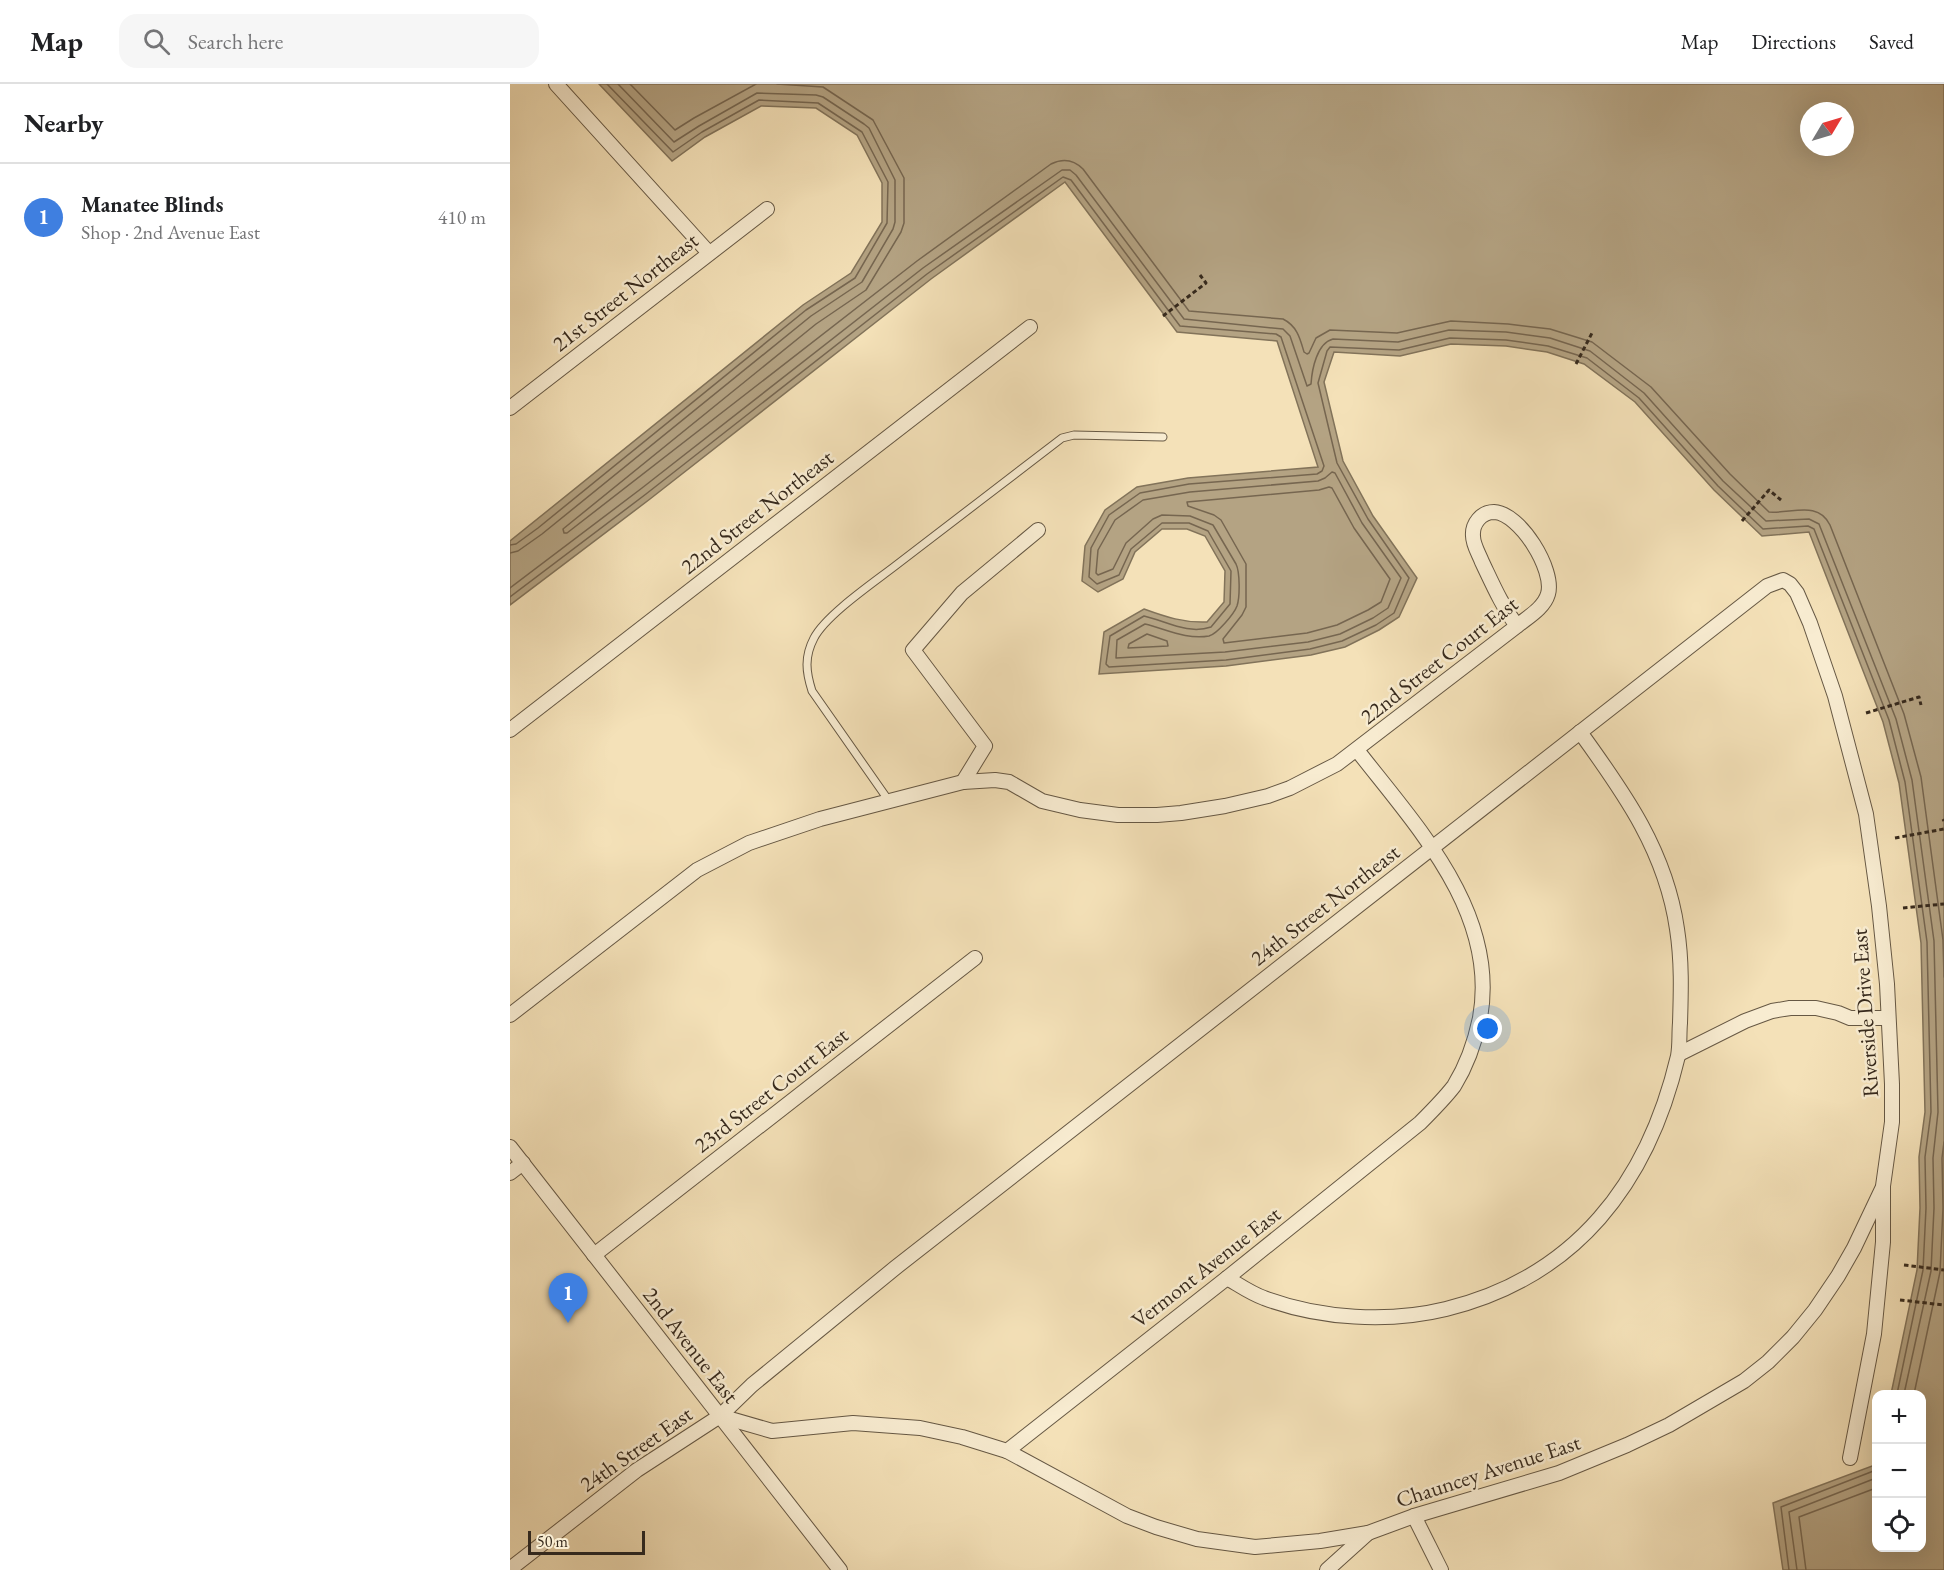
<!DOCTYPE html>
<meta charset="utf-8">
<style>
:root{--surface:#fff;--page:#f6f6f6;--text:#202124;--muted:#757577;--line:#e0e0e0;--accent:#1a73e8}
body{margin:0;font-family:"EB Garamond",serif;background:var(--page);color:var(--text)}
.controls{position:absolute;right:18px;bottom:18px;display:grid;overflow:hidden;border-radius:12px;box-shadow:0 6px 24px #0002}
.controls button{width:54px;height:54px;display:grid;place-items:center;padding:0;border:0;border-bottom:2px solid var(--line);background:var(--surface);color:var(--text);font:30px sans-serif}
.compass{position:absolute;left:1290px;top:18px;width:54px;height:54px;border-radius:50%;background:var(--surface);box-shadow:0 6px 24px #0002;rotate:52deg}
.scale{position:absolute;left:18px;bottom:15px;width:117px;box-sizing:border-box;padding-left:6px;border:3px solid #372a1d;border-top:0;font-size:16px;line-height:21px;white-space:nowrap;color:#372a1d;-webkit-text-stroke:4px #f8ecd1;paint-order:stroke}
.you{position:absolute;left:978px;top:945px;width:21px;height:21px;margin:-15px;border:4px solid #fff;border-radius:50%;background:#1a73e8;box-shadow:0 0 0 9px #1a73e833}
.badge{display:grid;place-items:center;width:39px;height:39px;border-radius:50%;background:var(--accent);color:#fff;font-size:20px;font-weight:700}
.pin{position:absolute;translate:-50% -50px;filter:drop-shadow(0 2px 3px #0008)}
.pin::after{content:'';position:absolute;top:32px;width:21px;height:18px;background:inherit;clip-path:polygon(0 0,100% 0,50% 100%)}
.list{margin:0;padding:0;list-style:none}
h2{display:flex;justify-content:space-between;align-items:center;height:78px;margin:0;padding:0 24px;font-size:26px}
h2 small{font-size:20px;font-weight:400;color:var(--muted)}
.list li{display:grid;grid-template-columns:39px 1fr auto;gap:18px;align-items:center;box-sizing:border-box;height:108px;padding:0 24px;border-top:2px solid var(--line)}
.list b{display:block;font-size:22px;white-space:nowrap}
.list p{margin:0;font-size:20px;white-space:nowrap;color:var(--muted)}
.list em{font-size:20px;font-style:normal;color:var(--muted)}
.icon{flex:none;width:33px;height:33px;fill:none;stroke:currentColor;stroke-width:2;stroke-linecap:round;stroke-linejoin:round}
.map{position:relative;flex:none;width:1434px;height:1486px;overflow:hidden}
header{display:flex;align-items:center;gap:36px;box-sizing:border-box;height:84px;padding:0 30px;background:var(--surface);border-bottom:2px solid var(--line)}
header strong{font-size:28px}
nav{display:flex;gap:33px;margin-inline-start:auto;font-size:21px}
.search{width:420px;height:54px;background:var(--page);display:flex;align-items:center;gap:15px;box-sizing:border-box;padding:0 21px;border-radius:18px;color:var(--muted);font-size:22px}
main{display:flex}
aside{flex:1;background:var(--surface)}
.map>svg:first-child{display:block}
</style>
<header>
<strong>Map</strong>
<div class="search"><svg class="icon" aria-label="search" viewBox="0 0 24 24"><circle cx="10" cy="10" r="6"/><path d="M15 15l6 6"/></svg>Search here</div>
<nav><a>Map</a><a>Directions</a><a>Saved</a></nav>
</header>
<main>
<aside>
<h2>Nearby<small></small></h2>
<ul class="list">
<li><span class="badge" style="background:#3f7fe0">1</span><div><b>Manatee Blinds</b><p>Shop · 2nd Avenue East</p></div><em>410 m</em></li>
</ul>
</aside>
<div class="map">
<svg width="1434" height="1486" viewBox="0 0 1434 1486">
<rect width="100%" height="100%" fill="#f4e1b8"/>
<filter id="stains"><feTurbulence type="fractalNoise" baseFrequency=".00333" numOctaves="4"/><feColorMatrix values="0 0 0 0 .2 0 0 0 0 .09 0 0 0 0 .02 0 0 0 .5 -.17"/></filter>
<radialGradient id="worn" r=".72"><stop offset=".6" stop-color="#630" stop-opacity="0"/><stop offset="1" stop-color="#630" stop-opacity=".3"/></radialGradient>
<path fill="#b4a383" stroke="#82735a" stroke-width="1.5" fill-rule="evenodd" d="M89 0H1434V1486H1273L1263 1419 1365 1381 1366 1376V1464H1412V1310H1381L1407 1186 1410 1124 1409 1073 1415 1028 1411 859 1389 699 1373 638 1299 448 1252 452 1204 406 1125 318 1074 280 1037 268 996 262 941 260 890 272 824 268 814 298 833 377 863 432 907 494 889 533 869 546 835 563 801 571 716 582 589 590 594 548 634 525C656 533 674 539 697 538L714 518 715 487 695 452 677 445H652L625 468 613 495 588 508 572 497 575 462 595 426 627 403 678 394 808 383 767 257 667 248 555 98 421 195 140 415 0 521V457L293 221 341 189 372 138V99L347 51 306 24 251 22 195 53 162 77ZM1299 27H1335V63H1299Z"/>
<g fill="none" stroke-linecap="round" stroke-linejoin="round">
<g stroke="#766650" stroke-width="1.5">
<polyline points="120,0 165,46 184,34 246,0"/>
<path d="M267 0 313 3 363 36 394 94V139L391 148 356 206 306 240 53 445 54 449H57L407 177 541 80C553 74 564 76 573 85L679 227 773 235C787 242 790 254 794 268L797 270 799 269 806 254 820 246 887 249 941 237 998 240 1040 245 1082 258 1141 303 1220 390 1259 428C1281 430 1308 416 1320 441L1394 630 1411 693 1433 856 1434 893"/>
<path d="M822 388 825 389 852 439 891 494 878 524 863 534 830 550 798 558 715 568 606 574 607 556 635 540C656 545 676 556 699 552 707 550 724 530 727 522 730 513 730 488 726 480L703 441 680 432 652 431 643 435 616 459 603 485 588 491 586 489 588 466 605 436 633 416 680 408 808 397 815 394Z"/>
<polygon points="819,403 822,404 844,444 880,495 871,518 858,526 827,541 797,549 714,559 713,555 732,531 736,523 736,480 711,436 704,431 678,422 677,418 809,406"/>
<polyline points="0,461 6,460 28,444 296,226 345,194 377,139 378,98 352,48 308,19 249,16 192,48 163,68 97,0"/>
<polyline points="0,469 8,467 32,450 301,232 352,198 383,145 385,138 385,96 359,44 354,40 313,13 306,11 247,9 189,42 164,58 108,0"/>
<path d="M0 504 132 404 413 184 552 86H560L566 91 674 235 773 245 780 252 797 302 801 300C802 285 807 259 823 255L888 258 939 246 996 248 1040 254 1080 267 1134 309 1213 397 1256 437 1299 435 1309 440 1386 635 1402 696 1424 857 1428 1028 1423 1074 1424 1124 1421 1187 1394 1310"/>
<path d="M0 513 136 410 417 190 553 93 561 96 670 242 766 250 771 253 814 382 812 387 807 390 679 400 630 409 599 431 581 464 579 493 587 500 609 491 621 465 652 439H679L698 447 721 487 720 520 701 543C678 551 656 537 634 532L600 552 596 580 599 583 716 576 800 565 832 557 866 541 884 529 899 494 858 435 827 379 808 299 817 267 820 263 889 266 940 254 996 256 1038 262 1077 274 1129 314 1208 402 1253 445 1298 442 1304 445 1379 636 1395 698 1417 858 1421 1028 1415 1073 1416 1124 1413 1186 1387 1310"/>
<polygon points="637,550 657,557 658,562 618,564 619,560"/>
<polyline points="1404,1310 1430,1188 1433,1124 1432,1074 1434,1058"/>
<polyline points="1279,1486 1271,1423 1366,1386"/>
<polyline points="1287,1486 1279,1428 1366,1394"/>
<polyline points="1296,1486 1289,1433 1366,1404"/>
</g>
<defs>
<path id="service" d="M379 717 302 607C296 588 294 573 304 554 316 531 363 499 385 482 441 439 496 397 552 354L564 351 653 353"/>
<g id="minor">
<polyline points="46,0 199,169"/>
<polyline points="0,324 257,125"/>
<polyline points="0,646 520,243"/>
<polyline points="453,698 475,662 403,566 452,509 528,446"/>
<path d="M0 931 187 786 239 759 310 735 453 698 485 696 499 698 532 717 570 726 608 731H647L671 729 715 722 758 712 780 704 827 680 1007 542C1018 533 1034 524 1038 510 1045 486 1010 429 984 428 971 428 962 440 963 452 963 461 969 470 972 478 983 501 992 522 1007 542"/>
<polyline points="1169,970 1235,937 1262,927 1280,924 1306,924 1328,929 1340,934 1378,934"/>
<polyline points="0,1063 330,1486"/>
<polyline points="0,1089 13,1079"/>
<polyline points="84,1171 465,874"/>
<path d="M717 1194C729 1201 742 1210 754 1214 810 1235 879 1239 936 1225 1066 1193 1138 1099 1168 972 1170 962 1169 950 1170 939 1171 908 1172 877 1167 845 1156 768 1115 710 1070 648"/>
<path d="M210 1332 262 1347 343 1339 410 1344 452 1353 497 1367 717 1194 910 1039C922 1027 934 1015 944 1002 957 981 965 958 970 934 989 829 907 743 847 666"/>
<polyline points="497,1367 617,1432 646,1443 687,1455 745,1463 810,1457 858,1449 904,1432 1049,1389 1117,1361 1159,1341 1234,1297 1258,1278 1283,1253 1305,1226 1328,1192 1344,1164 1372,1105"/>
<polyline points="904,1432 931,1486"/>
<polyline points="0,1485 127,1386 210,1332 242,1301 385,1184 1257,502 1273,496 1280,500 1287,509 1300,539 1325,612 1356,730 1369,822 1377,900 1382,1000 1382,1038 1373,1102 1373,1158 1364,1250 1340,1374"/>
<polyline points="817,1486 858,1449"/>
</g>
</defs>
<use href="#service" stroke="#665844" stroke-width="9"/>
<use href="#minor" stroke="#665844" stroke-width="16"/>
<g stroke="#372a1d" stroke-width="3" stroke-dasharray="4.5 3" stroke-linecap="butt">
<polyline points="653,232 696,199 690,191"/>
<polyline points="1066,280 1083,247"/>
<polyline points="1232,437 1259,406 1271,416"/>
<polyline points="1356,629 1409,613 1411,621"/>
<polyline points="1433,735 1434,737"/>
<polyline points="1385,754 1434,745"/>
<polyline points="1393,824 1434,820"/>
<polyline points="1394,1181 1434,1186"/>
<polyline points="1390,1216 1434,1221"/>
<polyline points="1362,1366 1366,1366"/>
</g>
<use href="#service" stroke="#f8ecd1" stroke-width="7"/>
<use href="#minor" stroke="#f8ecd1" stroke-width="14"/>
</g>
<g text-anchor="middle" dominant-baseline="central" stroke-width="5" stroke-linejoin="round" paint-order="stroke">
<g font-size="22" fill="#372a1d" stroke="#f8ecd1">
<text transform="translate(115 208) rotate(-38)">21st Street Northeast</text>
<text transform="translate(247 428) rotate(-38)">22nd Street Northeast</text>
<text transform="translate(929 576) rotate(-38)">22nd Street Court East</text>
<text transform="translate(815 821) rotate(-38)">24th Street Northeast</text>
<text transform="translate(1355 929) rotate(-94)">Riverside Drive East</text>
<text transform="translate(261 1006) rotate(-38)">23rd Street Court East</text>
<text transform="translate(696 1183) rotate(-38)">Vermont Avenue East</text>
<text transform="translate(181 1261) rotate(52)">2nd Avenue East</text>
<text transform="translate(126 1365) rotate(-35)">24th Street East</text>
<text transform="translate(978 1387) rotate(-18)">Chauncey Avenue East</text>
</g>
</g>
<rect width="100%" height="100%" filter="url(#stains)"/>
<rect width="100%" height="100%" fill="url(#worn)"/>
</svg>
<div class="controls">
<button>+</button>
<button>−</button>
<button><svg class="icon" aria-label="locate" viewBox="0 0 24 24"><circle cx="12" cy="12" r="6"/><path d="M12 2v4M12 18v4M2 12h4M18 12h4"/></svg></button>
</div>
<svg class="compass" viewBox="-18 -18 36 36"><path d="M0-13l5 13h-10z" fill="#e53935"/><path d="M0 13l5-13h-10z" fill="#757577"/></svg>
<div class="scale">50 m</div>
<div class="you"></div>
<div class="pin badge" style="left:58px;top:1239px;background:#3f7fe0">1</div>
</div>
</main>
